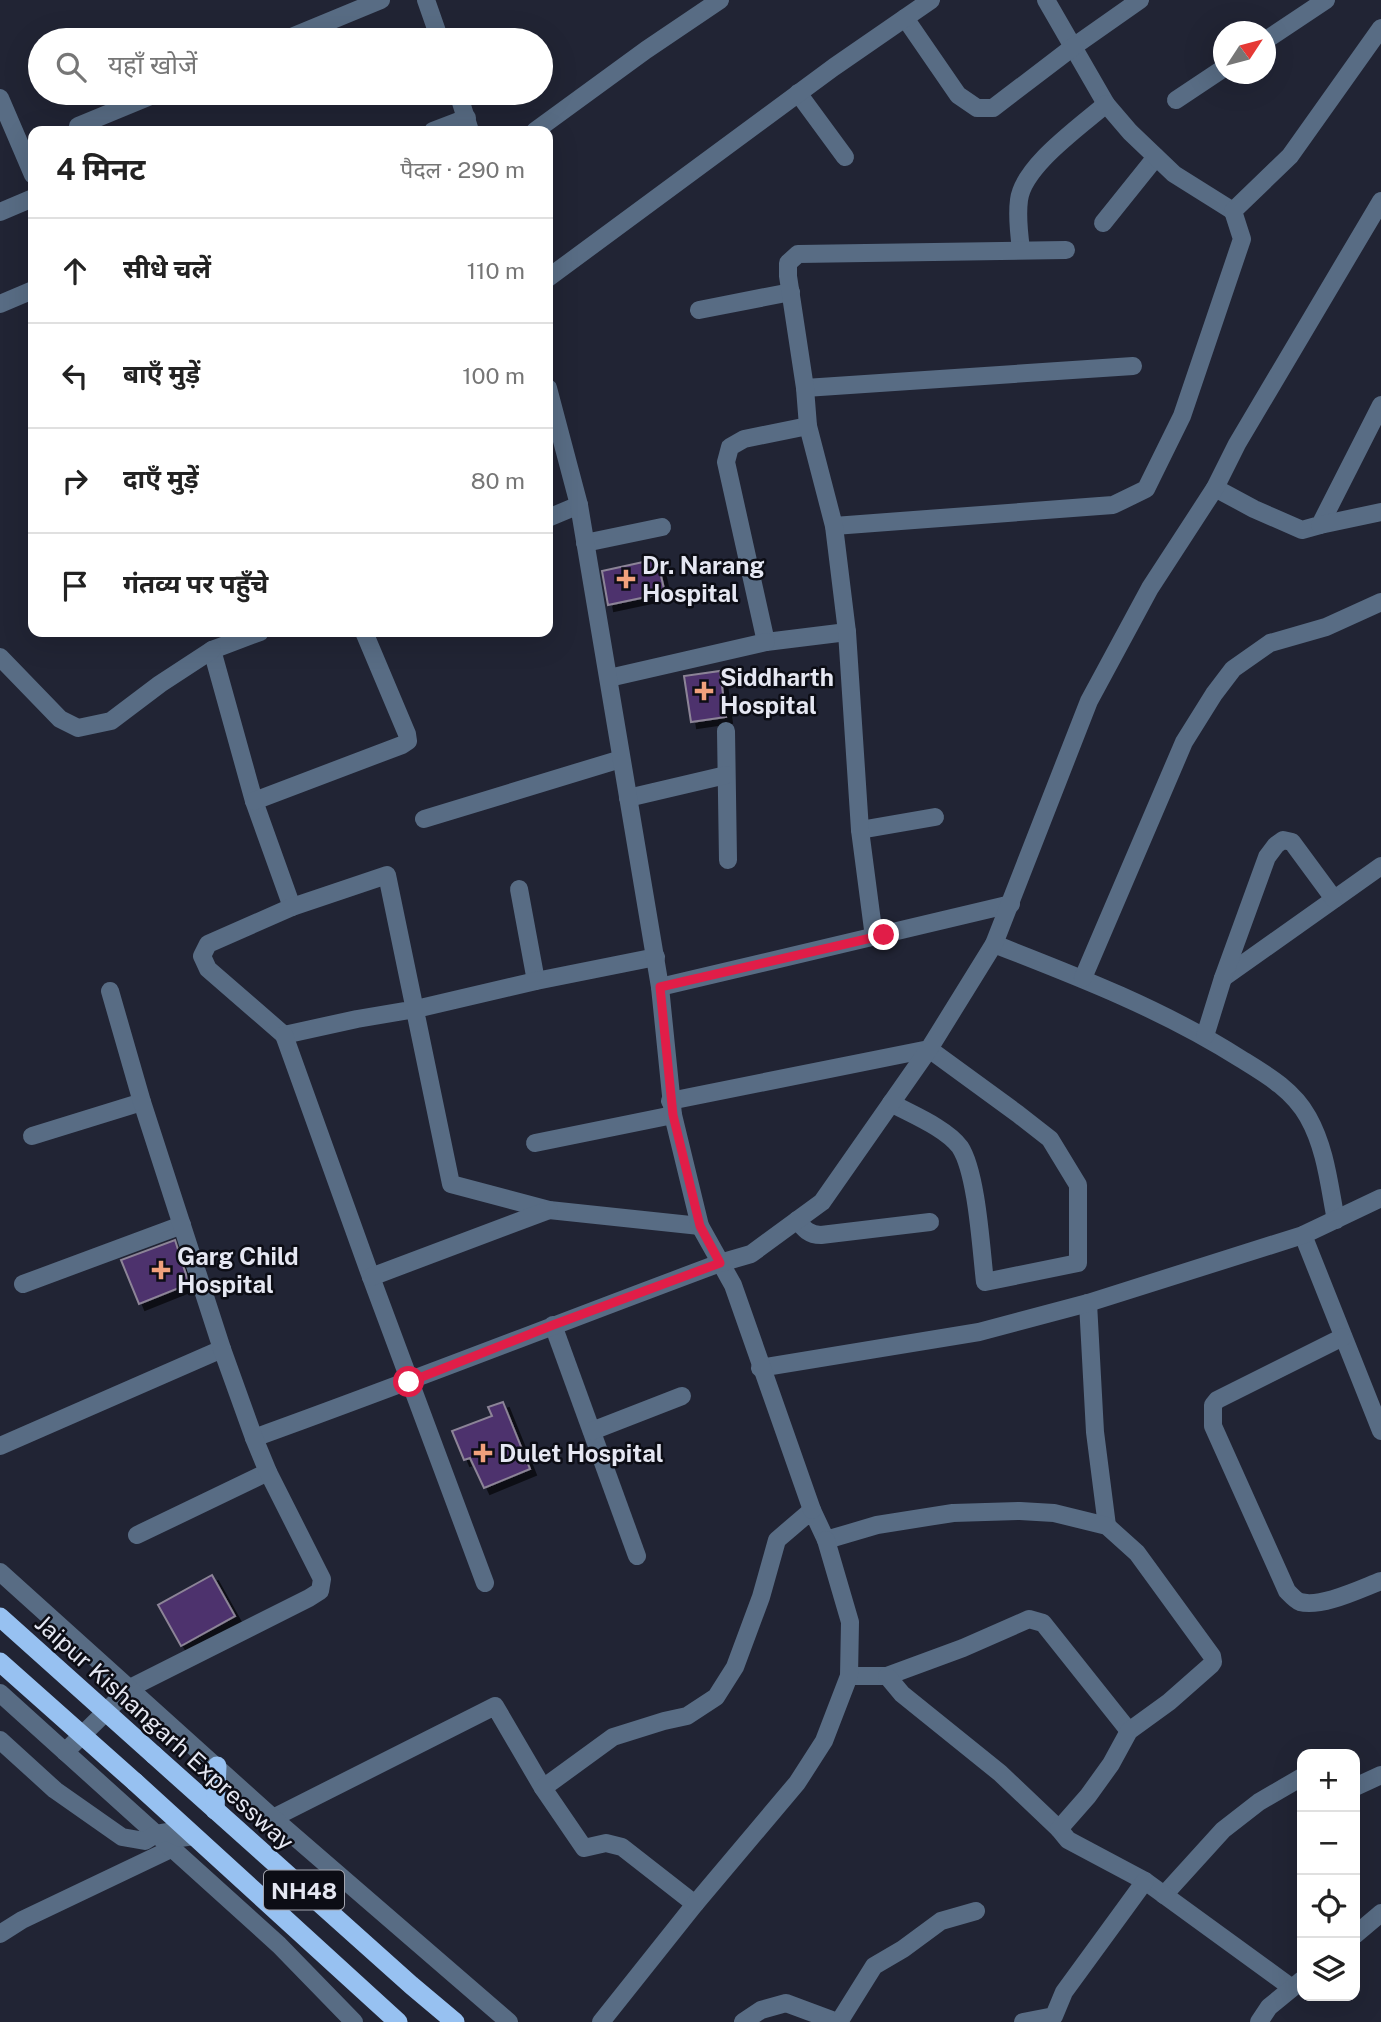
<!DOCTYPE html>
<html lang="hi">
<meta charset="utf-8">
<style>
:root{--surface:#fff;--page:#f2f2f2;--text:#222;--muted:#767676;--line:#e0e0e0}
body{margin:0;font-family:"Public Sans","Noto Sans Devanagari",sans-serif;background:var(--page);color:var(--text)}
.controls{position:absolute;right:21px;bottom:21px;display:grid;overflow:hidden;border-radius:14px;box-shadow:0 7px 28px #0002}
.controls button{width:63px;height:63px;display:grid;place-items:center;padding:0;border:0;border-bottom:2px solid var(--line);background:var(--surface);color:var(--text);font:35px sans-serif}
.compass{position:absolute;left:1213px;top:21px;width:63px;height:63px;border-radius:50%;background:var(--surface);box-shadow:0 7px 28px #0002;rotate:54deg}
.stop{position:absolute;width:21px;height:21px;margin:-16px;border:5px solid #e11d48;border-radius:50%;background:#fff}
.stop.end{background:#e11d48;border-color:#fff;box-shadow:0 2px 7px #0008}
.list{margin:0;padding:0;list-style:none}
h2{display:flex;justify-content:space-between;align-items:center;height:91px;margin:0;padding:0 28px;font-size:30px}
h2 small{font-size:23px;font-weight:400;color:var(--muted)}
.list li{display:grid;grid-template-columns:46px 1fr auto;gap:21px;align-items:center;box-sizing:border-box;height:105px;padding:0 28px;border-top:2px solid var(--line)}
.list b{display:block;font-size:26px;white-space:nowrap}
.list em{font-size:23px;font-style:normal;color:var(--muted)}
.icon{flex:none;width:38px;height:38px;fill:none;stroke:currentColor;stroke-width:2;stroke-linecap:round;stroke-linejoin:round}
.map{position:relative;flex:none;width:1381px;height:2022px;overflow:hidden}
.search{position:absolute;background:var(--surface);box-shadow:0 7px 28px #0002;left:28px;top:28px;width:525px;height:77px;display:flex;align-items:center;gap:18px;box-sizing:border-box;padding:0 24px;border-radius:38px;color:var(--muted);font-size:26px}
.panel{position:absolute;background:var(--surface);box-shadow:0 7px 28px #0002;left:28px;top:126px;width:525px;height:511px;border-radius:14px}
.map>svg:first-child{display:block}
</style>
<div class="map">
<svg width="1381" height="2022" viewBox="0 0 1381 2022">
<defs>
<filter id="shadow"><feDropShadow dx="6" dy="6" stdDeviation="0" flood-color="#0009"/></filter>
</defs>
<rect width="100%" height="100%" fill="#212434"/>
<g fill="#4d326d" stroke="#8c8497" stroke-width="2" filter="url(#shadow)">
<polygon points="657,559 665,593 608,605 602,571"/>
<polygon points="720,671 726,717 691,722 684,676"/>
<polygon points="175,1240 189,1284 139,1304 121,1260"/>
<polygon points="503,1402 530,1469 484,1488 470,1458 464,1460 452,1431 492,1416 488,1407"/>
<polygon points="212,1575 235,1616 181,1646 158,1605"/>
</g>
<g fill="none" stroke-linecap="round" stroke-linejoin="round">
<g stroke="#586c84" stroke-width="18">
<polyline points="1046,0 1106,104"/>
<polyline points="905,18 958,95 977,108 993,108 1073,47 1140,0"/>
<polyline points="284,40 381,0"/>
<polyline points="1266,40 1326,0"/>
<polyline points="798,93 845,157"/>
<polyline points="0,98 33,175"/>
<polyline points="1176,100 1224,68"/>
<polyline points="78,126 158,93"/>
<polyline points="433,131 467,118"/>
<polyline points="535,131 646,50 720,0"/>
<polyline points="0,212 33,198"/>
<polyline points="1103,223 1156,157"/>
<path d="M1021 249C1019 234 1017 215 1019 200 1023 166 1081 126 1106 104L1130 132 1174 174 1233 211"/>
<polyline points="548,278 834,67 931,0"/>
<polyline points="0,304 33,290"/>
<polyline points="699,310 791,292"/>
<polyline points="805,388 1133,366"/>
<polyline points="808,426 744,439 730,447 726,462 766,642 847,632"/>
<polyline points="1215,488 1254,509 1302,530 1320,525 1381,405"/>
<polyline points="548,518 579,505"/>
<polyline points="1320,525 1381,512"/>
<polyline points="834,526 1113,505 1146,489 1182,416 1242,239 1233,211 1290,156 1381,28"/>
<polyline points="585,543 662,527"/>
<polyline points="260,632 212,650 254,801 292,907"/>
<polyline points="0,657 60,719 78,728 111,721 160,684 212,650"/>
<polyline points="609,678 766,642"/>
<polyline points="726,731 728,860"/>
<polyline points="628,798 726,775"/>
<polyline points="254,801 402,745 408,741 407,734 364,632"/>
<polyline points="424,819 621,759"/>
<polyline points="860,830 935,817"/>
<polyline points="519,889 536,981"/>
<polyline points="874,937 860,830 847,632 834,526 808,426 805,388 788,276 788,263 798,254 1066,250"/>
<path d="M994 944C1079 977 1164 1010 1241 1059 1267 1075 1293 1090 1308 1117 1326 1149 1329 1185 1336 1220"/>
<polyline points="656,957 536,981 416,1009 357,1019 284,1035 208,969 202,956 208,944 292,907 387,875 451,1184 549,1210 700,1226"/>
<polyline points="1083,978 1184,742 1214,694 1233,669 1270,643 1326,627 1381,602"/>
<polyline points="1223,978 1381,866"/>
<polyline points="660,987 1011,904"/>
<polyline points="284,1035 371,1277 485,1583"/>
<polyline points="1205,1036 1223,978 1267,857 1276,845 1283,840 1292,842 1334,899"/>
<path d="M670 1101 929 1049 1018 1114 1050 1139 1078 1185V1263L985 1282C981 1249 977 1173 960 1147 946 1128 911 1114 891 1103"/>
<polyline points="32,1136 142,1102"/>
<polyline points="535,1143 673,1115"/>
<path d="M797 1220C804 1229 809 1235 821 1235L930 1222"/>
<polyline points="1303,1235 1381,1431"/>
<polyline points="371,1277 549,1210"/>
<polyline points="23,1284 182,1225"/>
<polyline points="1088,1303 1095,1432 1107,1526"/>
<polyline points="553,1325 637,1556"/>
<path d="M1343 1337 1217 1400 1213 1405V1426L1287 1591C1290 1594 1295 1600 1300 1602 1321 1608 1360 1589 1381 1581"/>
<polyline points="760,1368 979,1332 1088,1303 1303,1235 1381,1198"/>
<polyline points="592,1431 682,1396"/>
<path d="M254 1438C410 1382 564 1321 720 1263"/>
<polyline points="0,1446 222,1349"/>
<polyline points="137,1535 268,1472"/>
<polyline points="849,1676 887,1676 963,1648 1029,1619 1043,1623 1129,1731"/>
<polyline points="887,1676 902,1694 1000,1773 1059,1829"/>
<polyline points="65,1752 130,1688 309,1598 320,1591 322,1579 268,1472 254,1438 222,1349 142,1102 110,991"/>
<polyline points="1355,1787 1381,1775"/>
<polyline points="273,1818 495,1706 543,1788"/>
<polyline points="1164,1895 1223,1830 1259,1802 1302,1777"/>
<polyline points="695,1904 622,1847 606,1843 584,1848 543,1788 613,1737 664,1721 687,1716 716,1697 735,1667 761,1597 777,1540 812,1510 826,1540 877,1525 953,1513 1020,1511 1054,1513 1107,1526 1137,1553 1212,1656 1213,1662 1211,1665 1169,1702 1129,1731 1111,1764 1088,1796 1059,1829 1068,1840 1145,1881 1292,1988"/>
<polyline points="0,1934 22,1920 171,1849"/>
<polyline points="1355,1935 1381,1913"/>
<polyline points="743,2022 761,2010 786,2003 837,2022"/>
<polyline points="839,2022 874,1966 903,1949 941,1921 976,1911"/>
<polyline points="1023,2022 1054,2016 1064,1992 1145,1881"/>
<polyline points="1259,2022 1269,2007 1302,1980"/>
</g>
<g stroke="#586c84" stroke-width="18">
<polyline points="426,0 440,40"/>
<polyline points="458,93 470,131"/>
<polyline points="548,388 579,505 660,987 673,1115 700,1226 733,1285 812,1510"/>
<polyline points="720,1263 751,1254 822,1202 929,1049 994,944 1089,701 1150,588 1215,488 1237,444 1381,201"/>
<polyline points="0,1572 273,1818 509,2022"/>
<polyline points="0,1693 279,1945 354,2022"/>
<polyline points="0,1740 55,1790 122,1837 145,1841 156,1834 168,1832 180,1838 194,1836"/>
<polyline points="601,2022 695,1904 797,1783 824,1741 849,1676 850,1622 826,1540"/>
</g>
<g stroke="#97c1f1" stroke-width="19">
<polyline points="154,1755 411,1985 455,2022"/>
<polyline points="135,1782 398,2022"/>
<polyline points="215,1810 217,1766"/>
</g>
<g stroke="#97c1f1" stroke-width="19">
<polyline points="0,1617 154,1755"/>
<polyline points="0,1662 135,1782"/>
</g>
</g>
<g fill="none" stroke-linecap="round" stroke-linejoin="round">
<polyline stroke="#e11d48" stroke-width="9" points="409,1382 553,1325 720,1263 700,1226 673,1115 660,987 884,935"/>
</g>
<g fill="#f1a17c" stroke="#0c0d15" stroke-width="2.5">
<path d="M622.5 568.5h7v7h7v7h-7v7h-7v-7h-7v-7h7z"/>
<path d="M700.5 680.5h7v7h7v7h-7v7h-7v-7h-7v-7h7z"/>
<path d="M157.5 1259.5h7v7h7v7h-7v7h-7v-7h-7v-7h7z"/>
<path d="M479.5 1442.5h7v7h7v7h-7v7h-7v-7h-7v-7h7z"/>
</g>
<g text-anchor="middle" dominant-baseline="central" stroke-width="5" stroke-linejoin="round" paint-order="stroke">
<rect fill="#0c0d15" stroke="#a4a6b0" stroke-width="2" x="264" y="1870.5" width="80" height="39" rx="5"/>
<g font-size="23" font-weight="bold" fill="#e5e7f2">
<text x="304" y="1890">NH48</text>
</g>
<g font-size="24" font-weight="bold" fill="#e5e7f2" stroke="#0c0d15" text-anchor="start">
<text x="642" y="565">Dr. Narang<tspan x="642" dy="28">Hospital</tspan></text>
<text x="720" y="677">Siddharth<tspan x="720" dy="28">Hospital</tspan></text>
<text x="177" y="1256">Garg Child<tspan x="177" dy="28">Hospital</tspan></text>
<text x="499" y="1453">Dulet Hospital</text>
</g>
<g font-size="24" fill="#e5e7f2" stroke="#0c0d15">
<text transform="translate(165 1732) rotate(42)">Jaipur Kishangarh Expressway</text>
</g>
</g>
</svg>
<div class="controls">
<button>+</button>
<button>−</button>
<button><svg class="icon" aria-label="locate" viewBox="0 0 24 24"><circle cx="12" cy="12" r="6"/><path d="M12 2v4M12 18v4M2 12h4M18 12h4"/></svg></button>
<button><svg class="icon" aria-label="layers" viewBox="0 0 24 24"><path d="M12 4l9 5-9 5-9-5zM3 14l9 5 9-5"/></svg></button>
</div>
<svg class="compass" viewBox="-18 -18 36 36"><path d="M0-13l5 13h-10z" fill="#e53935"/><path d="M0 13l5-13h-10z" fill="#767676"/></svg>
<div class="stop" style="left:409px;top:1382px"></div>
<div class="stop end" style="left:884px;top:935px"></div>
<div class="search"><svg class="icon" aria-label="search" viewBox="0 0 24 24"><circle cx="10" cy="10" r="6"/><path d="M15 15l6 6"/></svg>यहाँ खोजें</div>
<section class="panel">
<h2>4 मिनट<small>पैदल · 290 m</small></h2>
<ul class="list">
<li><svg class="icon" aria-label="ahead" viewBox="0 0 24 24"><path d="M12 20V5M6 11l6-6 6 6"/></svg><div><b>सीधे चलें</b></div><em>110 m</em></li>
<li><svg class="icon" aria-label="left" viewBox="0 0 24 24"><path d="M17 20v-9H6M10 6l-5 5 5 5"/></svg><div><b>बाएँ मुड़ें</b></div><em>100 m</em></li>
<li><svg class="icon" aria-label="right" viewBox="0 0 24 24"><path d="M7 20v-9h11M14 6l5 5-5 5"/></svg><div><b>दाएँ मुड़ें</b></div><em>80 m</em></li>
<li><svg class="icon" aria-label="arrive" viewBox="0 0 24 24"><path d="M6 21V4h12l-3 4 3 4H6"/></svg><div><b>गंतव्य पर पहुँचे</b></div></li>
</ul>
</section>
</div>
